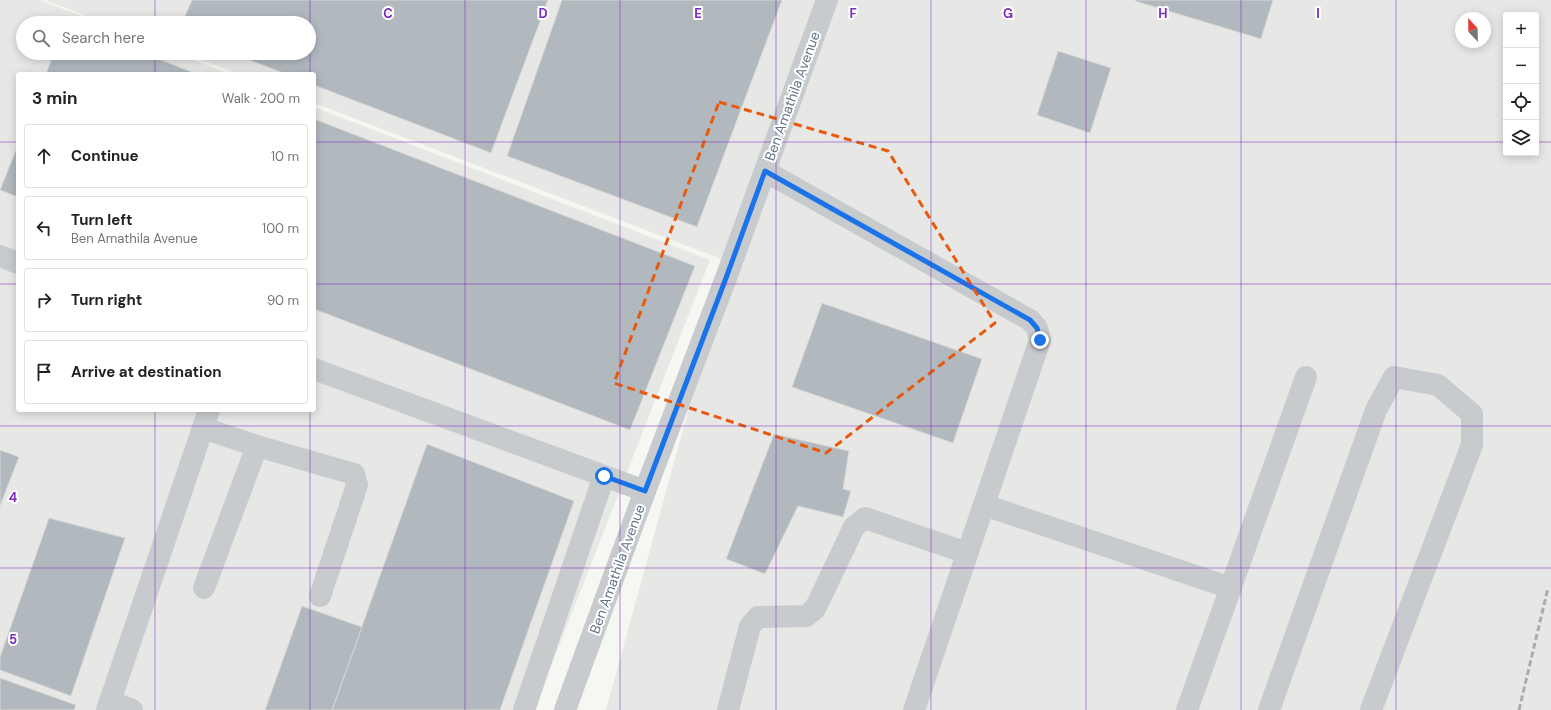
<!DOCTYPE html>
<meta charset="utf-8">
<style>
:root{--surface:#fff;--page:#f2f2f2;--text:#222;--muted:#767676;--line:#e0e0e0}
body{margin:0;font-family:"DM Sans",sans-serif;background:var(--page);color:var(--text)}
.controls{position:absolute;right:12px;top:12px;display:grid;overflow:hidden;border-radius:4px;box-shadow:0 2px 10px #0003}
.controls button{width:36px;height:36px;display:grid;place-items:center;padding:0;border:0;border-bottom:1px solid var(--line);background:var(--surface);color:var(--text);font:20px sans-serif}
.compass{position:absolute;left:1455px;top:12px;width:36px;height:36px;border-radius:50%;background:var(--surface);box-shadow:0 2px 10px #0003;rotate:338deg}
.stop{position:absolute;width:12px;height:12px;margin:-9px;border:3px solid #1a73e8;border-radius:50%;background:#fff}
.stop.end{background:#1a73e8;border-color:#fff;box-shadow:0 1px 4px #0008}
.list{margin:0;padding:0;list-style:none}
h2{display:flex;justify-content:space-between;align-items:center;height:52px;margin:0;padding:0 16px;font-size:17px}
h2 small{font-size:13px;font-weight:400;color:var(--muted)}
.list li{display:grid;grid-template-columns:26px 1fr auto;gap:12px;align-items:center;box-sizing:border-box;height:64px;margin:0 8px 8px;padding:0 8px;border:1px solid var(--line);border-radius:4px}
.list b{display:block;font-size:15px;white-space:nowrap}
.list p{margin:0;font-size:13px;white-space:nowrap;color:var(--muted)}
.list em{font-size:13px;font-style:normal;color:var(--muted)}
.icon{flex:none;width:22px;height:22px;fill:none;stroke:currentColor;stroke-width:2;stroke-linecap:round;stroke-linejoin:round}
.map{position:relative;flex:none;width:1551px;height:710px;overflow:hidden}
.search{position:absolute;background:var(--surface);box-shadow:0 2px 10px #0003;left:16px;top:16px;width:300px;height:44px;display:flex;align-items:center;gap:10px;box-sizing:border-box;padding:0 14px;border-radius:22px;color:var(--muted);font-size:15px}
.panel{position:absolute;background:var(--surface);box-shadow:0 2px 10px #0003;left:16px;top:72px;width:300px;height:340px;border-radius:4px}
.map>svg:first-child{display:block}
</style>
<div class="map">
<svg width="1551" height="710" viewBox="0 0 1551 710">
<rect width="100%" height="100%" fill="#f6f6f2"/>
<g fill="#e7e8e6" fill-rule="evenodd">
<polygon points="0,0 40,0 99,23 23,23 23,53 176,53 230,74 18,74 18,410 314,410 314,107 710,260 534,710 0,710"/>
<path d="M45 0H1551V710H606L729 262 314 103V74H238L183 53H309V23H105ZM1506 15H1536V153H1506ZM1461 18H1485V42H1461Z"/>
</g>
<g fill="#b1b8be" stroke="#d8d8d5">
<polygon points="192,0 548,0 491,153 314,85 314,74 286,74 231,53 309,53 309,23 182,23"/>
<polygon points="562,0 782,0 697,227 507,156"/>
<polygon points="1136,0 1273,0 1261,39 1135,1"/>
<polygon points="1058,51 1111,68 1090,133 1037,115"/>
<polygon points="54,53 143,53 197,74 46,74"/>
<polygon points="314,119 695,266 630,430 314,309"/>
<polygon points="18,145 18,197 0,190"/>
<polygon points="822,303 982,359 953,443 792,387"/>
<polygon points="774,434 849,451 843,489 851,491 843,517 798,506 765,574 726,559"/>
<polygon points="427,444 574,501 500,710 332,710"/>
<polygon points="0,450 19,457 0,506"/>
<polygon points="49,518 125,538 71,696 0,670 0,657"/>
<polygon points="302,606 362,627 332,710 265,710"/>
<polygon points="0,678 76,705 74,710 0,710"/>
</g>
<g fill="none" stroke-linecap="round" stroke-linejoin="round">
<g stroke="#c8cbce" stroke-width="22">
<polyline points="765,171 1030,320 1037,328 1040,340 914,710"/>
<polyline points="0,256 18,263"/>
<polyline points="314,369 645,491"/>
<polyline points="203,428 257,446 354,474 357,485 320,596"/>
<polyline points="984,505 1231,588"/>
<polyline points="204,588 257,446"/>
<polyline points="110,701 132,710"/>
<polyline points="107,710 209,410"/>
<polyline points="524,710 604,476"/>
<polyline points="565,710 645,491 726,278 827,0"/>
<polyline points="728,710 750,626 758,617 806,616 815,609 854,527 865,518 967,553"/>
<polyline points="1187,710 1306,377"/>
<polyline points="1269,710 1376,410 1394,377 1438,385 1472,414 1472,445 1371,710"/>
</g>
<polyline stroke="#a7acb3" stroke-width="3" stroke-dasharray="6 3" stroke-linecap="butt" points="1519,710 1548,588"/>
</g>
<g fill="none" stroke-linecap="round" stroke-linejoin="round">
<polyline stroke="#1a73e8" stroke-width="5" points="604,476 645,491 726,278 765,171 1030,320 1037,328 1040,340"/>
</g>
<path fill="none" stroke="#e8590c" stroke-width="3" stroke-dasharray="8 5" stroke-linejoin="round" d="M719 102 888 151 995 323 826 453 614 383Z"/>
<path fill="none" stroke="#7b2cbf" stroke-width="1" stroke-opacity="0.55" d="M155 0V23M310 0V74M465 0V710M620 0V710M776 0V710M931 0V710M1086 0V710M1241 0V710M1396 0V710M155 53V74M0 142H18M314 142H1506M1536 142H1551M0 284H18M314 284H1551M155 410V710M310 410V710M0 426H1551M0 568H1551"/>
<g text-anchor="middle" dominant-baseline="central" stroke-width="4" stroke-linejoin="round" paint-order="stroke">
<g font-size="14" fill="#627487" stroke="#fff">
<text transform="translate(792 96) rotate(-70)">Ben Amathila Avenue</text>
<text transform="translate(617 569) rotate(-70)">Ben Amathila Avenue</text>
</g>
</g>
<g font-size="13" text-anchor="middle" font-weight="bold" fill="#7b2cbf" stroke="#fff" stroke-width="4" stroke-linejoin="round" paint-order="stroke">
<text x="388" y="18">C</text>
<text x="543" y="18">D</text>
<text x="698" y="18">E</text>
<text x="853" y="18">F</text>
<text x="1008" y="18">G</text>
<text x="1163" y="18">H</text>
<text x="1318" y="18">I</text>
<text x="13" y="502">4</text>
<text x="13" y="644">5</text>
</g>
</svg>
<div class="controls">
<button>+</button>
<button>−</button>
<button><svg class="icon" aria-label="locate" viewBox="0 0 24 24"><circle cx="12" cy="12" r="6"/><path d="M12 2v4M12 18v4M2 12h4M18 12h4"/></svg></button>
<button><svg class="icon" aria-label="layers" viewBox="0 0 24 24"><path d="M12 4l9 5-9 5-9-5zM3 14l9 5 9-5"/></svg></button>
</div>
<svg class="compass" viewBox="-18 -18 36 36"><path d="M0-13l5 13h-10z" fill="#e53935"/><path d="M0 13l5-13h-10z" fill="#767676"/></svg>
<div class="stop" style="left:604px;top:476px"></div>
<div class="stop end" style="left:1040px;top:340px"></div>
<div class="search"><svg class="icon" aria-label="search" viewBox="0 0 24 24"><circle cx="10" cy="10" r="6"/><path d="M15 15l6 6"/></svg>Search here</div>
<section class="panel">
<h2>3 min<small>Walk · 200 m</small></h2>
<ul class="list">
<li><svg class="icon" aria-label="ahead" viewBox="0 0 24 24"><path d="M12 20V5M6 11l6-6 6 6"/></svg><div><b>Continue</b></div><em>10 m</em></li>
<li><svg class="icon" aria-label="left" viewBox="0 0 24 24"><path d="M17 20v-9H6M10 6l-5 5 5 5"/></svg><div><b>Turn left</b><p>Ben Amathila Avenue</p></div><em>100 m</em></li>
<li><svg class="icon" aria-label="right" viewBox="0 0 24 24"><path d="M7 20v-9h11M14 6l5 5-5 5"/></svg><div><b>Turn right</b></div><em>90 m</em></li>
<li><svg class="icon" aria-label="arrive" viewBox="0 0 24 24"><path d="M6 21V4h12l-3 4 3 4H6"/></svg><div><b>Arrive at destination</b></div></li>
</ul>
</section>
</div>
